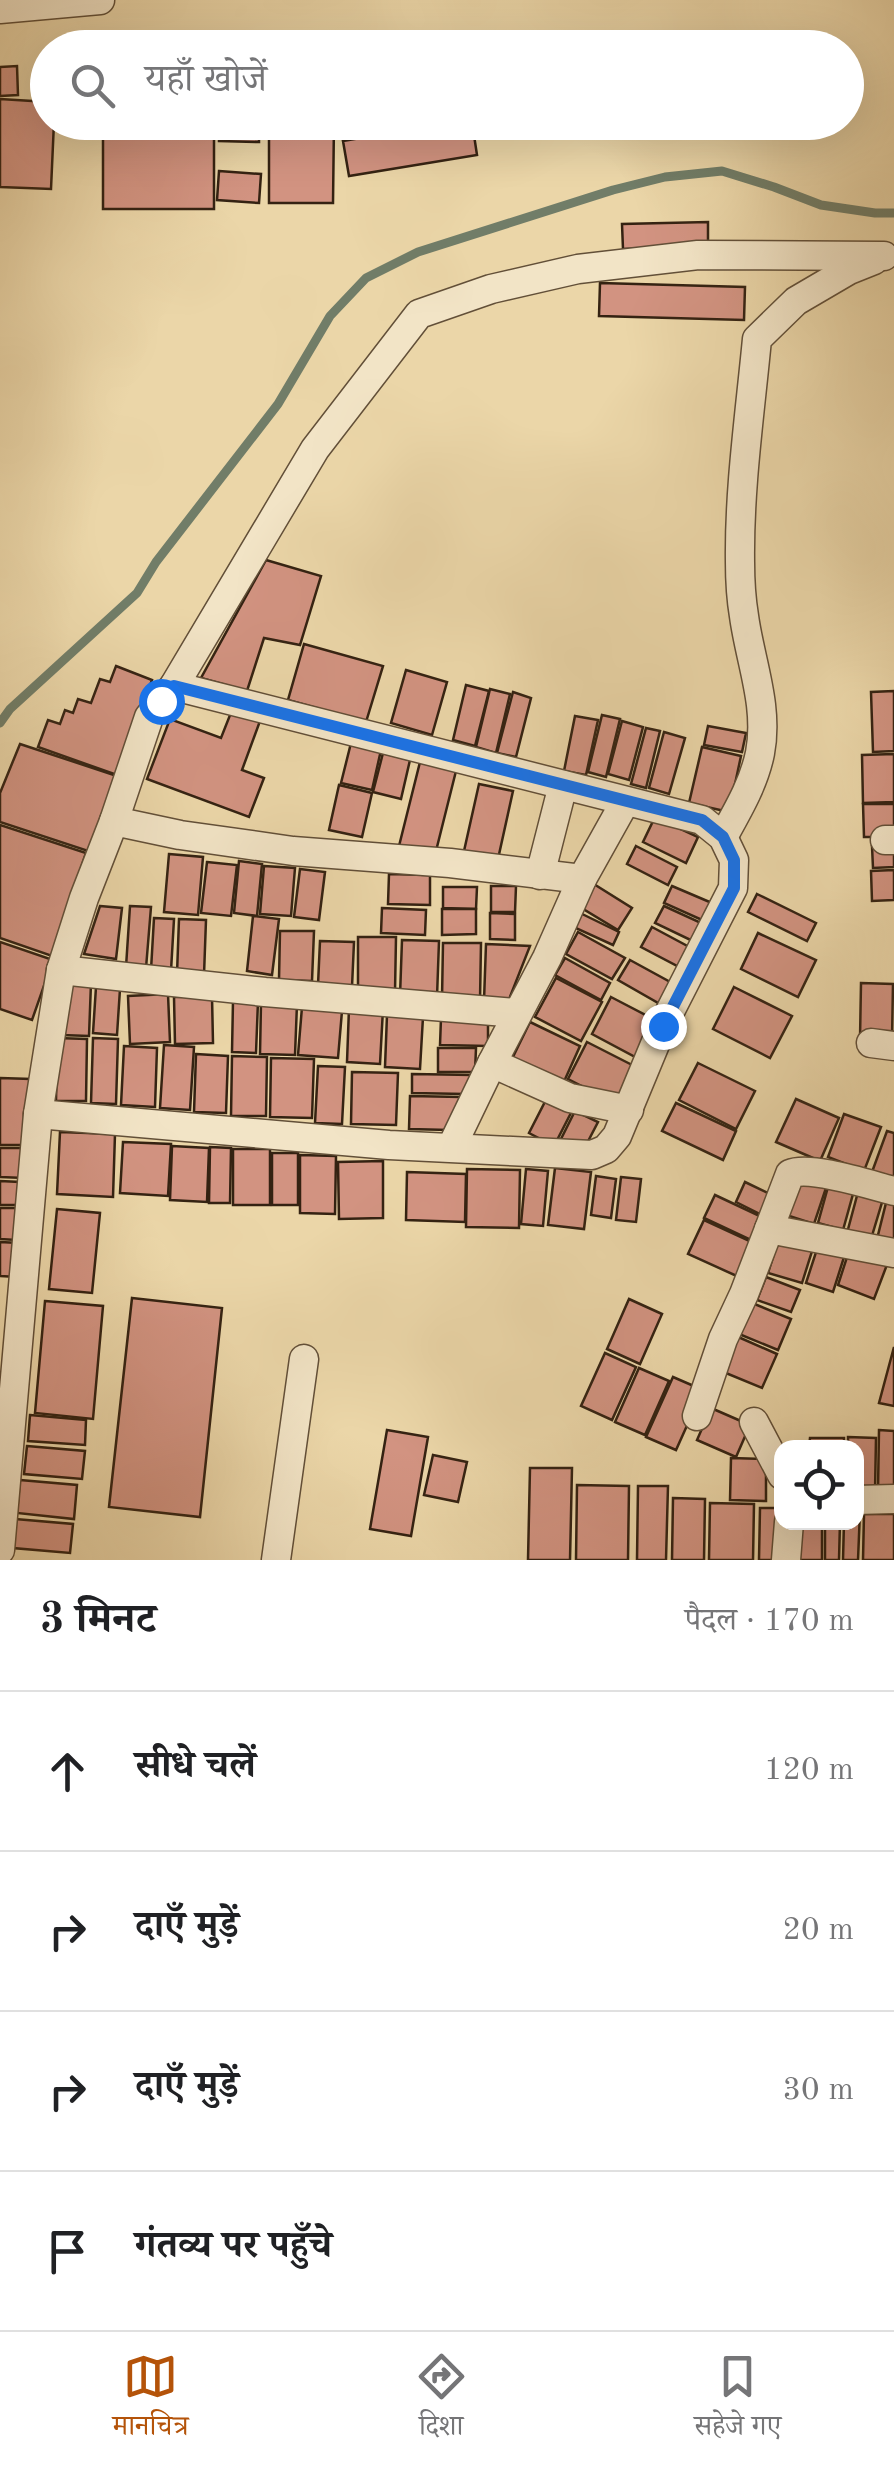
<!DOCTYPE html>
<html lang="hi">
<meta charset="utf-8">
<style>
:root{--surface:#fff;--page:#f2f2f2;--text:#202124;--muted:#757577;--line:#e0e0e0;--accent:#b45309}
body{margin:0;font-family:"Old Standard TT","Noto Serif Devanagari",serif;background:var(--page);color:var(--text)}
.controls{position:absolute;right:30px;bottom:30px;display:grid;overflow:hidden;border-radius:20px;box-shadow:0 10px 40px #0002}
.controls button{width:90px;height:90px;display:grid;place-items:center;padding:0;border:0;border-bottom:2px solid var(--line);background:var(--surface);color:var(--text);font:50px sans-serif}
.stop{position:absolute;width:30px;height:30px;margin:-22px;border:8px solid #1a73e8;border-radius:50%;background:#fff}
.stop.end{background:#1a73e8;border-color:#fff;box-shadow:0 2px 10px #0008}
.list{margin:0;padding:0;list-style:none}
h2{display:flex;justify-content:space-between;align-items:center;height:130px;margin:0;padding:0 40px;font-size:42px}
h2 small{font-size:32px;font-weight:400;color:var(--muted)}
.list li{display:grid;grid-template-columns:65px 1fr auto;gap:30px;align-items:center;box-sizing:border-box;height:160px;padding:0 40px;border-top:2px solid var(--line)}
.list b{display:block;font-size:38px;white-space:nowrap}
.list em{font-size:32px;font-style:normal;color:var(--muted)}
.icon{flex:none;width:55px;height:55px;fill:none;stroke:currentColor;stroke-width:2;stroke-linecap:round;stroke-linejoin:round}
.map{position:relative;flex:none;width:894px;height:1560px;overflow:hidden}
.search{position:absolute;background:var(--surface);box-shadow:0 10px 40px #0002;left:30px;right:30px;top:30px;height:110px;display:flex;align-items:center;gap:25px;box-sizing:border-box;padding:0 35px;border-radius:55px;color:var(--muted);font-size:38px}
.sheet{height:770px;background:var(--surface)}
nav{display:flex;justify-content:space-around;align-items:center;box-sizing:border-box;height:140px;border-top:2px solid var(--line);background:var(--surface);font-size:28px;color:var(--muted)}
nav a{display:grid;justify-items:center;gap:5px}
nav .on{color:var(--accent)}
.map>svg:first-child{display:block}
</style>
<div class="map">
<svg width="894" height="1560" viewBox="0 0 894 1560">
<rect width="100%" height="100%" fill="#ebd6a8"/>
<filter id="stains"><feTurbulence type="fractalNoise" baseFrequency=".002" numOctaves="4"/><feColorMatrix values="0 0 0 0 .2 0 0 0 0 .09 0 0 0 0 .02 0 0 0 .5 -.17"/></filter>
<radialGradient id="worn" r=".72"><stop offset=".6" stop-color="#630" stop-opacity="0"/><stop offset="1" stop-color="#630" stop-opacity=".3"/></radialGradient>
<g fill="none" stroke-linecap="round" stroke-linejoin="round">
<polyline stroke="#717d68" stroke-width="9" points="0,723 10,709 137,593 156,562 278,404 330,316 366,278 418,252 613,190 665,177 722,171 774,187 821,205 875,213 894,213"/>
</g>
<g fill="#d29381" stroke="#342212" stroke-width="2.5">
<polygon points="318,32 318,48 173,48 173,34"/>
<polygon points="483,34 485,48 390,48"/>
<polygon points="17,66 18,95 0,96 0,67"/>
<polygon points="0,99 48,102 48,122 54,122 51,189 0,187"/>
<rect x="103" y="122" width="111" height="87"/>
<polygon points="219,122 259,122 259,142 219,141"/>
<polygon points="269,122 334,122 333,203 269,203"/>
<polygon points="453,122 472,122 477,155 349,176 343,141"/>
<polygon points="219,171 261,174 259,203 217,200"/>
<polygon points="708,222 708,247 623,249 622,224"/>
<polygon points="600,283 745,287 744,320 599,316"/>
<polygon points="266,560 321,576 300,645 264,638 247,691 201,678"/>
<polygon points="304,644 383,666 366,722 288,700"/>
<polygon points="116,666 152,680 117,775 38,747 48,720 60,724 65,710 73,713 78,699 91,703 100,679 110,682"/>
<polygon points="406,670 447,682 432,735 391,723"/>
<polygon points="466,685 489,691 475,746 453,740"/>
<polygon points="490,689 510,694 496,753 476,747"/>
<polygon points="894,691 894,751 873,752 871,692"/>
<polygon points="513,692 531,698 516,757 497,753"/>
<polygon points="232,710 260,721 242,770 264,778 249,817 147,779 170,719 221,738"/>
<polygon points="602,715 620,719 606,777 588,772"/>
<polygon points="575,716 598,720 586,775 564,771"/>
<polygon points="622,721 643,727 629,780 608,774"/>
<polygon points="708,726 746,733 742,752 704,745"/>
<polygon points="646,728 660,731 646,788 631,784"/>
<polygon points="664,732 685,738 669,794 649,788"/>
<polygon points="351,743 381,750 372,790 341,783"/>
<polygon points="20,744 117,776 88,851 0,822 0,793"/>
<polygon points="702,747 741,756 729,812 689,803"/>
<polygon points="383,753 410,760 401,799 373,792"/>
<polygon points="422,754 458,763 435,855 399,846"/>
<polygon points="894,754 894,802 863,803 862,755"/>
<polygon points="479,784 513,791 498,859 464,851"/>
<polygon points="339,785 372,793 362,837 329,830"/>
<polygon points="863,804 894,804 894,837 864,837"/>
<polygon points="655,817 698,837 686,863 643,842"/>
<polygon points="0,825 86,853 52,956 0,938"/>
<polygon points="894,845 894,867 873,868 872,846"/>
<polygon points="636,846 677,867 668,885 627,864"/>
<polygon points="169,854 203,857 198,915 164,912"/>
<polygon points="239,861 262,864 257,916 234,913"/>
<polygon points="207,862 237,865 231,916 201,913"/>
<polygon points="264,866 295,868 291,916 260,914"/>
<polygon points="300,869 325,872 319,920 294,917"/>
<polygon points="894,870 894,900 872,901 871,871"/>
<polygon points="389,874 430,875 430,905 388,904"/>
<polygon points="589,881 632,908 618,930 575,904"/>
<polygon points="491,886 516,886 515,912 491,912"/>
<polygon points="672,886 719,906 711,924 664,903"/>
<polygon points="443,887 477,887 476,909 443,908"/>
<polygon points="757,894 816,923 807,941 748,912"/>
<polygon points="100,906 122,908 116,959 84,954"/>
<polygon points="130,906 151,907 146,968 126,967"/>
<polygon points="664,906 710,927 701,945 655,923"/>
<polygon points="382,908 426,910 425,935 381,933"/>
<polygon points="442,909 476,909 476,934 442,935"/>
<polygon points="576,911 619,932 613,945 569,925"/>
<polygon points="490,913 515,914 515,940 490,939"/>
<polygon points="253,916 279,919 272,975 247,971"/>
<polygon points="154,918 174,919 171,971 151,970"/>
<polygon points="179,919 206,920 204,975 177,974"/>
<polygon points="652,927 693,949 683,969 641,947"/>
<polygon points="280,931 314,931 312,981 279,980"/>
<polygon points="578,932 625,958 612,979 566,954"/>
<polygon points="758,933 816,960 798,997 741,969"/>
<polygon points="358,937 396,937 395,992 358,992"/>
<polygon points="402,940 439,941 437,997 400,996"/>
<polygon points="320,941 354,942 352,987 318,985"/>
<polygon points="0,942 53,960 32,1020 0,1009"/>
<polygon points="443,943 481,943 480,1000 442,999"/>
<polygon points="486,944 530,946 508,1002 484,1001"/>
<polygon points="565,958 610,983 601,1000 555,975"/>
<polygon points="630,960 672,983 660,1004 618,980"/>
<polygon points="556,978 602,1002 581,1041 535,1017"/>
<polygon points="63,982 91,983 89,1036 61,1035"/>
<polygon points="861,983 893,984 892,1039 860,1039"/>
<polygon points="96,987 120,989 117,1035 93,1033"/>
<polygon points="734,987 792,1016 770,1058 713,1029"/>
<polygon points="168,994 170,1042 130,1044 128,996"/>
<polygon points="212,996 213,1043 175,1044 174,997"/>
<polygon points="611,997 659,1022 639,1059 592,1034"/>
<polygon points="233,1001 258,1001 256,1053 232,1052"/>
<polygon points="261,1003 297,1004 295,1055 260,1054"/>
<polygon points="302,1007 342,1011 338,1058 298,1055"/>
<polygon points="349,1008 383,1009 380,1064 347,1062"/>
<polygon points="387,1015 423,1017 420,1069 385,1067"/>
<polygon points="441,1018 488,1019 488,1046 440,1045"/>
<polygon points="530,1022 580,1046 562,1086 511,1061"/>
<polygon points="57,1038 87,1039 86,1101 56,1101"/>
<polygon points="93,1038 118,1039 116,1104 91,1103"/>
<polygon points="587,1042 636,1067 617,1104 568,1079"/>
<polygon points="164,1045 194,1047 190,1110 160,1108"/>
<polygon points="124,1046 157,1048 155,1107 121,1105"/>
<polygon points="438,1048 476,1048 475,1072 438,1072"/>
<polygon points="196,1054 228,1056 226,1113 194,1112"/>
<polygon points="232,1056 267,1057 266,1116 231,1116"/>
<polygon points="271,1058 314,1059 312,1118 270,1117"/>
<polygon points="698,1063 755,1091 736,1129 679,1100"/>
<polygon points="318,1066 345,1067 342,1124 315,1123"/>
<polygon points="352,1072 398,1073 396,1125 351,1124"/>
<polygon points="412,1074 473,1075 465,1094 412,1093"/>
<polygon points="0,1078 31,1079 29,1145 0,1145"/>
<polygon points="550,1092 575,1105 554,1146 529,1133"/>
<polygon points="410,1096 461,1097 449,1130 409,1129"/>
<polygon points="796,1099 839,1118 820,1161 776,1142"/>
<polygon points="676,1103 736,1131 723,1160 662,1131"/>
<polygon points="575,1111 598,1122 583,1151 560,1141"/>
<polygon points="844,1114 881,1127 864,1171 828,1157"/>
<polygon points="887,1131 894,1133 894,1180 872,1172"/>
<polygon points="60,1132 115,1134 113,1197 57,1194"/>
<polygon points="123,1142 171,1144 168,1196 120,1193"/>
<polygon points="172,1146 209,1148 207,1202 170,1200"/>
<polygon points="210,1147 231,1148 230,1203 209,1203"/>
<polygon points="0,1148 24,1148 24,1178 0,1177"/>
<rect x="233" y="1149" width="37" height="56"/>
<rect x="272" y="1153" width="26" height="52"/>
<polygon points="300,1155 336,1156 335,1214 300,1213"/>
<polygon points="383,1161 383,1218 339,1219 338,1162"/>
<polygon points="555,1168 591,1172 584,1229 548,1225"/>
<polygon points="467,1169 520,1170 519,1228 466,1227"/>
<polygon points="526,1169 548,1171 543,1226 521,1224"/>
<polygon points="407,1172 466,1174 465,1222 406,1220"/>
<polygon points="795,1174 827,1185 814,1224 783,1214"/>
<polygon points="596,1176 616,1179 611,1218 591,1215"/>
<polygon points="621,1177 641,1179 636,1222 616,1220"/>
<polygon points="0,1181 20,1182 19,1205 0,1205"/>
<polygon points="745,1182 772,1195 762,1215 736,1202"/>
<polygon points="828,1187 853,1194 843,1230 818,1223"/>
<polygon points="858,1192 883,1199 871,1239 847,1233"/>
<polygon points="715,1195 764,1218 753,1241 704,1218"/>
<polygon points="887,1199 894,1200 894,1243 877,1239"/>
<polygon points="0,1208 17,1208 16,1240 0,1239"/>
<polygon points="57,1209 100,1213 92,1293 49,1289"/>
<polygon points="704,1220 754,1243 739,1277 688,1254"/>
<polygon points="779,1238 813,1248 802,1283 768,1273"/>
<polygon points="0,1242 19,1243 17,1277 0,1276"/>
<polygon points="818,1246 845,1254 833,1292 806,1283"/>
<polygon points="848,1254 888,1262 874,1299 838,1285"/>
<polygon points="766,1277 800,1290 791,1312 757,1300"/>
<polygon points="132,1298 222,1308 200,1517 109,1507"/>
<polygon points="629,1299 662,1314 640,1364 607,1349"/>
<polygon points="45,1301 103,1306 93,1419 35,1413"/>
<polygon points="752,1303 791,1319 778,1350 739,1334"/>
<polygon points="736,1336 777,1354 762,1388 721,1371"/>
<polygon points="894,1347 894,1406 879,1403"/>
<polygon points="605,1353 636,1367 612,1420 581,1406"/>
<polygon points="639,1368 669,1381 645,1435 615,1422"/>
<polygon points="673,1377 703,1390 676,1450 646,1437"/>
<polygon points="711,1408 750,1425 736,1457 697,1440"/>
<polygon points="30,1415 86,1420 85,1445 28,1441"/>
<polygon points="387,1430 428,1437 411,1536 370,1529"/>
<polygon points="879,1430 894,1431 894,1491 878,1490"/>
<polygon points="848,1437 876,1438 875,1492 856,1492 856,1448 848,1448"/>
<polygon points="810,1438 844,1438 844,1448 809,1448"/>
<polygon points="27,1446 85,1451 82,1479 24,1474"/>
<polygon points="433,1455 467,1462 458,1502 424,1495"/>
<polygon points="731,1458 766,1459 766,1501 730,1500"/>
<polygon points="530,1468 572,1468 570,1560 528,1560"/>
<polygon points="20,1480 77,1485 74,1519 17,1513"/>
<polygon points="577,1485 629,1486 628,1560 576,1560"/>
<polygon points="638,1486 668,1486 666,1560 637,1560"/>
<polygon points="673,1498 705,1499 704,1560 672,1560"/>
<polygon points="710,1503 754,1504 753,1560 709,1560"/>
<polygon points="760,1508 782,1508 782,1560 759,1560"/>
<polygon points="856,1510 860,1511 858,1560 843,1560 844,1522 856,1522"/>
<polygon points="864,1514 894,1514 894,1560 863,1560"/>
<polygon points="15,1519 73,1524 70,1553 13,1548"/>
<polygon points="799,1522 822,1522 822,1560 798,1560"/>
<polygon points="825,1522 840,1522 839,1560 825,1560"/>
</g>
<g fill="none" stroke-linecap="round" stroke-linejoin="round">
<defs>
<g id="minor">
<polyline points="0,9 100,0"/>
<polyline points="625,802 582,879 547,958 492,1063 570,1098 629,1110"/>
<polyline points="114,821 180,835 293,851 450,863 582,879"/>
<path d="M723 837C738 810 754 783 760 753 769 706 750 661 744 616 741 598 740 580 740 562 739 488 750 413 757 339L796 301 849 270 874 260"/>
<polyline points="885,840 894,840"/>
<polyline points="540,875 563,785"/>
<polyline points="61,970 265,992 516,1013"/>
<polyline points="871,1043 894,1046"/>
<polyline points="38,1114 389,1145 592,1155 606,1149 617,1136 663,1025 733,888 734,860 723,837 702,820 174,686"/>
<polyline points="452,1146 492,1063"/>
<path d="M769 1229 790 1174C810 1165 870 1185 894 1191"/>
<polyline points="697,1416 723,1339 744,1294 769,1229 894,1253"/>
<polyline points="754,1422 782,1475"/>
<polyline points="856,1500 894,1499"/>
<polyline points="0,1550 38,1114 61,970 84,898 114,821 149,717 174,686 315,449 419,314 491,289 578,269 698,255 884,256"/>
<polyline points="276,1560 304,1359"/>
<polyline points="786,1560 789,1522"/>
</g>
</defs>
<use href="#minor" stroke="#624f38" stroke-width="31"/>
<use href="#minor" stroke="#f2e4c6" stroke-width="28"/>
</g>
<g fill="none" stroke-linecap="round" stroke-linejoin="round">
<polyline stroke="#1a73e8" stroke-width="12" points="161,701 174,686 702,820 723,837 734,860 734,888 663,1026"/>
</g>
<rect width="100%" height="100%" filter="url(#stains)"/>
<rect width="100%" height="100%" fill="url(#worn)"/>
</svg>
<div class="controls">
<button><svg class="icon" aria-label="locate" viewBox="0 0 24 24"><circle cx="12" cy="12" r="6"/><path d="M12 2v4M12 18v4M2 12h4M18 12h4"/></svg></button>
</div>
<div class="stop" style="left:161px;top:701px"></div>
<div class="stop end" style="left:663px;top:1026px"></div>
<div class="search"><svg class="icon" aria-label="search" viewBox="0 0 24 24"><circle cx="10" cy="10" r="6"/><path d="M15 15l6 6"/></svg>यहाँ खोजें</div>
</div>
<section class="sheet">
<h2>3 मिनट<small>पैदल · 170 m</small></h2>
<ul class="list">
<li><svg class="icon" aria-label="ahead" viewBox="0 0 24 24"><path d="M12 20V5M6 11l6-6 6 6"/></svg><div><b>सीधे चलें</b></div><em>120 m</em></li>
<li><svg class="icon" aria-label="right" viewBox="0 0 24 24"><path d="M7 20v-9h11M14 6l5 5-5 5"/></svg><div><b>दाएँ मुड़ें</b></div><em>20 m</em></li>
<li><svg class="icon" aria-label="right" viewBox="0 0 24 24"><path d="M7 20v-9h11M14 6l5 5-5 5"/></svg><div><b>दाएँ मुड़ें</b></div><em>30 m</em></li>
<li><svg class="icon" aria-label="arrive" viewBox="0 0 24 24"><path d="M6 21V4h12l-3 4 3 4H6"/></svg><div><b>गंतव्य पर पहुँचे</b></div></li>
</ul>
</section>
<nav>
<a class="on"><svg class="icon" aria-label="map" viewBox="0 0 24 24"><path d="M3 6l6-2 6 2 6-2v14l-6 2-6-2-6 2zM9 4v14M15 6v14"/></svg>मानचित्र</a>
<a><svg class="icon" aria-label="directions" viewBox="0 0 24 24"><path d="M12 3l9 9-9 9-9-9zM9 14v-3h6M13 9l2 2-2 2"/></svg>दिशा</a>
<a><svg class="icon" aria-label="saved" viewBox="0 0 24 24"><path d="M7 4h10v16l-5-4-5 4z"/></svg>सहेजे गए</a>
</nav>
